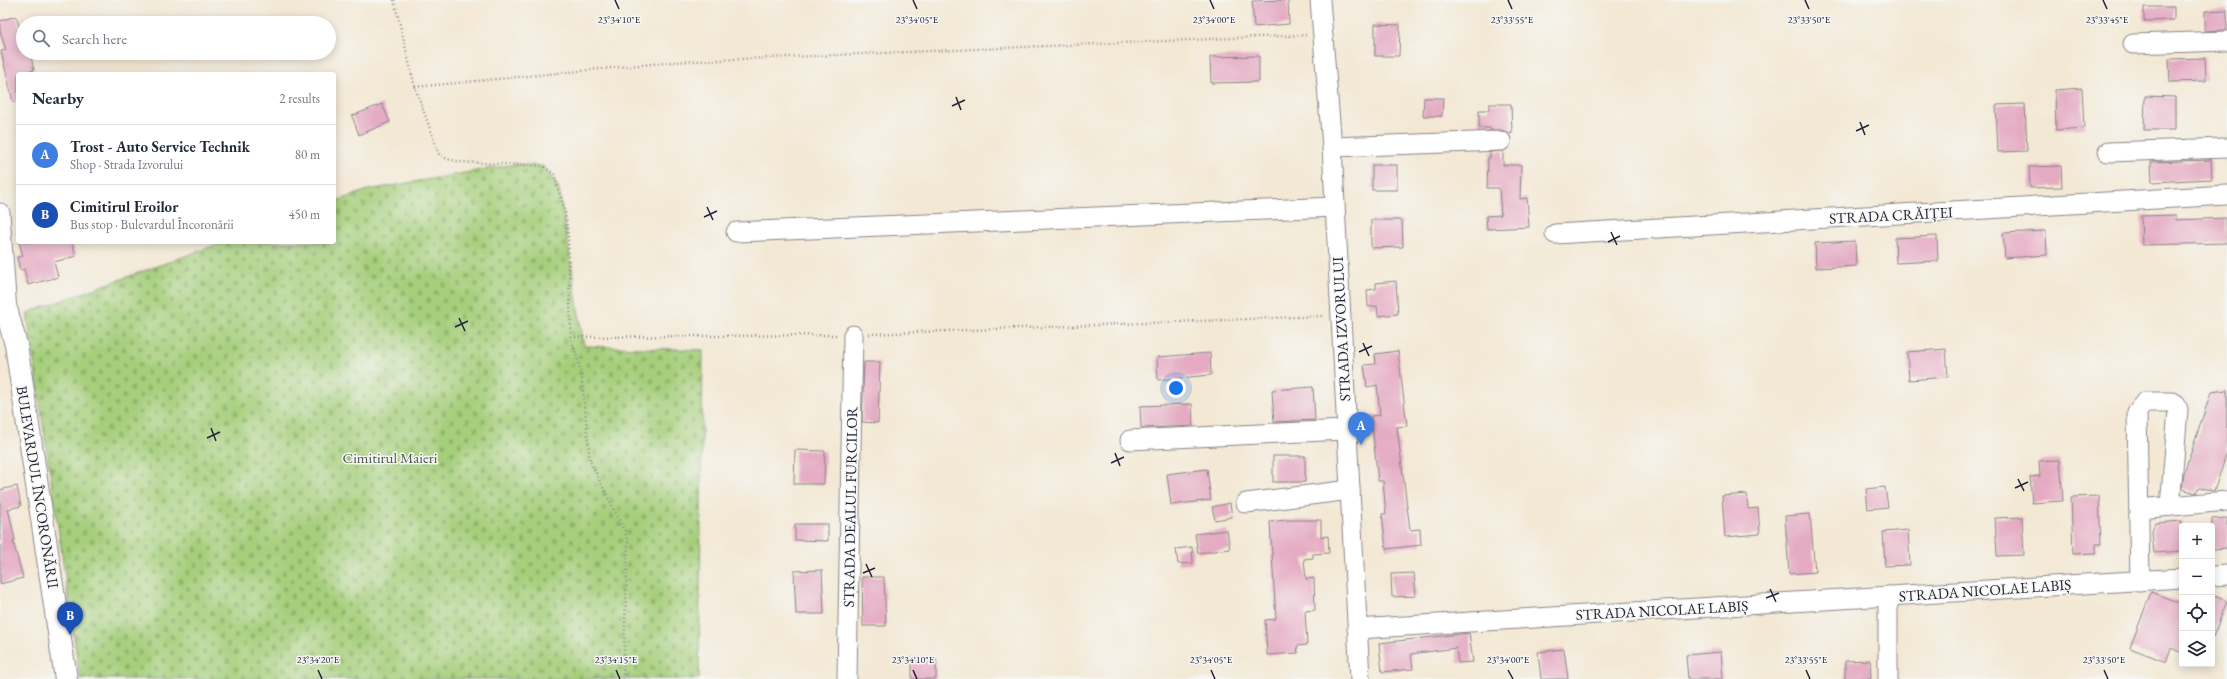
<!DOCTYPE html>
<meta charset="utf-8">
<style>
:root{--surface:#fff;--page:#f2f2f3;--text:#1f2937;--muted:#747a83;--line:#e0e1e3;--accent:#2563eb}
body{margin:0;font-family:"EB Garamond",serif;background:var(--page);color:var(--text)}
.controls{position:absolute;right:12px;bottom:12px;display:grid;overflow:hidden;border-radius:4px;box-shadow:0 2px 10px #0003}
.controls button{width:36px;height:36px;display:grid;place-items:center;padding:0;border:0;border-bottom:1px solid var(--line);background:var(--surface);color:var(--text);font:20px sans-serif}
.you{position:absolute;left:1176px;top:388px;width:14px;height:14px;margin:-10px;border:3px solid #fff;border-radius:50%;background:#1a73e8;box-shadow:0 0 0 6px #1a73e833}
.badge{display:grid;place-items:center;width:26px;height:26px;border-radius:50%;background:var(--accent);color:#fff;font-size:13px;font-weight:700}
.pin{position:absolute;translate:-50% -33px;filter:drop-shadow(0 1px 2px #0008)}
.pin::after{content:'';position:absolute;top:21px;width:14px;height:12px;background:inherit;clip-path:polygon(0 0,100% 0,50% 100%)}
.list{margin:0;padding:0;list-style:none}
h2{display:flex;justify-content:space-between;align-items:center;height:52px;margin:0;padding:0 16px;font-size:17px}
h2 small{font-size:13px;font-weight:400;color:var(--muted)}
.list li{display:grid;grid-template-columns:26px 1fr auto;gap:12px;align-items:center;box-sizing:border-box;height:60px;padding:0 16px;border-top:1px solid var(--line)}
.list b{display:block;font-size:15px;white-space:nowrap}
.list p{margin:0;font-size:13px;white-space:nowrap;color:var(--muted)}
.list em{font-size:13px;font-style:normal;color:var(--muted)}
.icon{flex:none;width:22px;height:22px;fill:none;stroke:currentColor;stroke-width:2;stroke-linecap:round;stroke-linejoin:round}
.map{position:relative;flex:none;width:2227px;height:679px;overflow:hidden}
.search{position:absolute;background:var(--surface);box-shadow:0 2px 10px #0003;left:16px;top:16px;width:320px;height:44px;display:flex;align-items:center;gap:10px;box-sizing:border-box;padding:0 14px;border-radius:22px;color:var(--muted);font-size:15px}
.panel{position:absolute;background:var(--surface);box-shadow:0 2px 10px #0003;left:16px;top:72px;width:320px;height:172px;border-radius:4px}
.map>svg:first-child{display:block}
</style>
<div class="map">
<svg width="2227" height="679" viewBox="0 0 2227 679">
<defs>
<pattern id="cemetery-stones" width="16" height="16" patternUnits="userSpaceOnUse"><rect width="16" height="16" fill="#a6cf7b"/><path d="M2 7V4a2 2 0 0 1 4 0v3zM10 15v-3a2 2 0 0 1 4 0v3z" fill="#8fb16b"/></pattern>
</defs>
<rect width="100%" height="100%" fill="#f6f6f2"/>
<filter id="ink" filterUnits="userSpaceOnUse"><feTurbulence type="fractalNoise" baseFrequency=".025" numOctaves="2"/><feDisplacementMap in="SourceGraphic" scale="8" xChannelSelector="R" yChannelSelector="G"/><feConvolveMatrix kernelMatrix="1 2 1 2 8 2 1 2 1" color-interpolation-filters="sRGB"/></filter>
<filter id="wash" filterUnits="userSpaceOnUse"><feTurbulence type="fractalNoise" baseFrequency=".012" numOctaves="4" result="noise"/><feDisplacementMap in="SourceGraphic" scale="16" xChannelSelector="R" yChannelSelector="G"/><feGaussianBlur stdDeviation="0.9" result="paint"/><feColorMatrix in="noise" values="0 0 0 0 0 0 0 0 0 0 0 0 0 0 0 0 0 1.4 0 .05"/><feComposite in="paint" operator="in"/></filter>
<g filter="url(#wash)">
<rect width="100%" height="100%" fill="#f3e8d4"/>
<polygon fill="url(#cemetery-stones)" stroke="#64785b" points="516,164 543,166 559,188 584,346 703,350 699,679 80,679 27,313 224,242 334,242 334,202 368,190"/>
<g id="blocks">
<g fill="#e5abc3">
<polygon points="1288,0 1289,24 1254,27 1252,1"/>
<polygon points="2144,7 2174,7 2174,20 2144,21"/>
<polygon points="2227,10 2227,30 2205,31 2205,11"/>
<polygon points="16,16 19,26 23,25 23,53 30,53 34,70 18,74 18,101 13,102 1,51 6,50 0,31 0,21"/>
<polygon points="1375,24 1400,25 1399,56 1375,56"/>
<polygon points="1259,56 1259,82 1211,83 1210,57"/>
<polygon points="2205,58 2206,81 2170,82 2169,59"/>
<polygon points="2082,88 2084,128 2056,130 2055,90"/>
<polygon points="2145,96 2175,97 2175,130 2144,130"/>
<polygon points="1424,98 1443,98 1442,116 1423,116"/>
<polygon points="382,104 390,122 359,135 352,116"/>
<polygon points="1489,104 1511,104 1512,134 1501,130 1490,130 1490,128 1479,128 1479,110 1489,110"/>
<polygon points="2025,104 2027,151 1998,152 1996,105"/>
<polygon points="1503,151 1503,165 1521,165 1520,199 1527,198 1529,227 1487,229 1486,216 1501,215 1499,188 1487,188 1488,158 1490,158 1490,152"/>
<polygon points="2211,160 2212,179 2152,182 2151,162"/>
<rect x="1372" y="165" width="25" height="25"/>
<polygon points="2061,166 2062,187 2030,188 2029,167"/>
<polygon points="2176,215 2176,220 2226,218 2227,243 2142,245 2141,216"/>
<polygon points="1371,220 1402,220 1403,247 1371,248"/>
<polygon points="2046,231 2047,255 2005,258 2003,233"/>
<polygon points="1937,236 1938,261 1896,263 1895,238"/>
<polygon points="1855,241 1856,266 1816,268 1815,243"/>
<polygon points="19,242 72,242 76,256 54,262 58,277 28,285 24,269 20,270 17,257 23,256"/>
<polygon points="1396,281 1398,314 1378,316 1377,306 1368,307 1367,290 1376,289 1376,283"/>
<polygon points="1946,349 1948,377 1909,380 1907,352"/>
<polygon points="1398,351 1407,426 1397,427 1410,530 1420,529 1421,545 1386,549 1382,514 1386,514 1383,481 1378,481 1371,416 1380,415 1377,385 1367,387 1364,365 1376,364 1375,354"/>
<polygon points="1210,353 1211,375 1158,380 1157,357"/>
<polygon points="864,362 880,362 878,423 862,422"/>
<polygon points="1313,387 1315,420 1274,422 1272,390"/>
<polygon points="2227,390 2227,453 2214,491 2199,487 2196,493 2182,489 2184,474 2211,392"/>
<polygon points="1192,404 1193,426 1141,428 1140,406"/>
<polygon points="795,450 825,451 824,484 794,484"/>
<rect x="1273" y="456" width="32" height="26"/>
<polygon points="2060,460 2063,501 2032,503 2030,477 2040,476 2039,461"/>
<polygon points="1207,469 1211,500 1171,505 1167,474"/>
<polygon points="17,486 21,506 8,509 15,540 13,541 23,578 0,584 0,490"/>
<polygon points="1885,487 1888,507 1868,509 1866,489"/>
<polygon points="1747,494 1748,509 1758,508 1760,534 1725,537 1722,496"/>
<polygon points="2099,496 2101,544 2096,544 2096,553 2073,554 2071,497"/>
<polygon points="1230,503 1232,517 1215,520 1212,507"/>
<polygon points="1810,514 1815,572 1789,574 1785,516"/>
<polygon points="2022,517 2024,555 1997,556 1995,518"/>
<polygon points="2227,518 2227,548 2212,549 2212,519"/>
<polygon points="1286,520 1321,520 1321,537 1328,536 1329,553 1313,554 1313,558 1304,559 1306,579 1314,578 1315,610 1305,611 1307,645 1297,646 1298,653 1267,655 1265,620 1276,619 1270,522"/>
<polygon points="2182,521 2182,551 2154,553 2152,532 2155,523"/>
<polygon points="795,524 828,524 828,541 795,540"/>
<polygon points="1227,530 1230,549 1198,553 1195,534"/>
<polygon points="1908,530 1910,565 1885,566 1883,532"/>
<polygon points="1192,547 1193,563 1178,564 1176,549"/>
<polygon points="822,570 824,614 796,614 794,571"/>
<polygon points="1414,573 1416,596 1392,597 1391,574"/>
<polygon points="862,577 884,577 886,626 863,626"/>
<polygon points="2151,592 2182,604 2182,653 2171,648 2166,662 2130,648"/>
<polygon points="2212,595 2227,601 2213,637 2212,636"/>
<polygon points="1469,633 1473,662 1458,663 1456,648 1411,654 1413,669 1382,672 1379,643"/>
<polygon points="1564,649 1568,679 1541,679 1538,652"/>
<polygon points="1721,652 1723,679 1688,679 1686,655"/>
<polygon points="912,658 936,659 936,679 912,679"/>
<polygon points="1870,660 1871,679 1845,679 1845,661"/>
</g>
</g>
</g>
<g filter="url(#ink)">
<use href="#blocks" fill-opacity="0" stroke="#8a8588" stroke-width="1"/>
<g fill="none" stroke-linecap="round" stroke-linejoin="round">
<defs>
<g id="minor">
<polyline points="1320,0 1332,147 1360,679"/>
<polyline points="2133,44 2227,41"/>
<polyline points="1332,147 1501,141"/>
<polyline points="2108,152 2227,148"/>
<polyline points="0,213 7,312"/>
<polyline points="736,232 1335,207"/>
<polyline points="1555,234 2227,195"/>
<polyline points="1130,440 1346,430"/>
<polyline points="1246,503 1350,490"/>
<polyline points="2139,509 2227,501"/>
<polyline points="2212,576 2227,575"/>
<polyline points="2140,581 2137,412 2145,402 2172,402 2176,404 2178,410 2170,506"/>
<polyline points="1888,596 1888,679"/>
<polyline points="1357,629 2182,578"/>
<polyline points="847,679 853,335"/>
</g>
<polyline id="major" points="0,297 7,312 16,345 66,679"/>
</defs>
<use href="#minor" stroke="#8a8588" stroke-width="21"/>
<use href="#major" stroke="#8a8588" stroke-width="24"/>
<g stroke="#8a8588" stroke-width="2.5" stroke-dasharray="1 3" stroke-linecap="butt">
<polyline points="394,0 415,87 439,154 447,159 460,162 543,166 554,174 565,213 568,236 571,337 581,372 590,461 625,532 628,542 623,679"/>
<polyline points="415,87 672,62 1306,35"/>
<polyline points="869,334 1324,316"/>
<polyline points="571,337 836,335"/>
</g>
<use href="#minor" stroke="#fff" stroke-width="19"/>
<use href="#major" stroke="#fff" stroke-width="22"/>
</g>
</g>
<path fill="none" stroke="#22223b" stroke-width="1.5" d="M615 0 619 9M913 0 917 9M1210 0 1214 9M1508 0 1512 9M1805 0 1809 9M2103 0 2107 9M956 97 961 110M952 106 965 100M1860 122 1865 135M1856 131 1869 125M707 207 713 220M704 217 717 211M1611 232 1617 245M1608 242 1620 236M459 318 465 331M455 327 468 321M1363 343 1369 356M1359 352 1372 346M211 428 216 441M207 438 220 432M1115 453 1120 466M1111 463 1124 457M2018 479 2024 491M2015 488 2028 482M866 564 872 577M863 573 875 568M1770 589 1776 602M1766 598 1779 593M318 670 322 679M616 670 620 679M913 670 917 679M1211 670 1215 679M1508 670 1513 679M1806 670 1810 679M2104 670 2108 679"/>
<g text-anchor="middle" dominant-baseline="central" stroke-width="3" stroke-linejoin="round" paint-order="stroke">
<g font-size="15" fill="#22223b" stroke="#f6f6f2">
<text transform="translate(1891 215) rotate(-3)">STRADA CRĂIȚEI</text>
<text transform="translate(1341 329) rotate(-93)">STRADA IZVORULUI</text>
<text transform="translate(38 487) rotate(81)">BULEVARDUL ÎNCORONĂRII</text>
<text transform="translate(850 507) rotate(-89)">STRADA DEALUL FURCILOR</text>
<text transform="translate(1985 590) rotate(-4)">STRADA NICOLAE LABIȘ</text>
<text transform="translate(1662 610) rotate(-3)">STRADA NICOLAE LABIȘ</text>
</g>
<g font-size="15" fill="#4a564e" stroke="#f6f6f2">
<text x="390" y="457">Cimitirul Maieri</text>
</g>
</g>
<g font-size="10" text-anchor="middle" fill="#22223b" stroke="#f6f6f2" stroke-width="3" stroke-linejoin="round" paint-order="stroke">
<text x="619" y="23">23°34'10"E</text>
<text x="1214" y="23">23°34'00"E</text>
<text x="2107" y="23">23°33'45"E</text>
<text x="917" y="23">23°34'05"E</text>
<text x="1512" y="23">23°33'55"E</text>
<text x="1809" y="23">23°33'50"E</text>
<text x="318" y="663">23°34'20"E</text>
<text x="616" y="663">23°34'15"E</text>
<text x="913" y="663">23°34'10"E</text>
<text x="1211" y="663">23°34'05"E</text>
<text x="1508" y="663">23°34'00"E</text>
<text x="1806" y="663">23°33'55"E</text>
<text x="2104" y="663">23°33'50"E</text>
</g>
</svg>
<div class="controls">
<button>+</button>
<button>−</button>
<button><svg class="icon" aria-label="locate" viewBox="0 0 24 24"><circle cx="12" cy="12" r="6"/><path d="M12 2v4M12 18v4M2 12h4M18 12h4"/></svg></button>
<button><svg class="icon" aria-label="layers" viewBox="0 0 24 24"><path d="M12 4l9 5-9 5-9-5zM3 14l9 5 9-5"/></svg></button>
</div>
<div class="you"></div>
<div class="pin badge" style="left:1361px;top:445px;background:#3f7fe0">A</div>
<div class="pin badge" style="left:70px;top:635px;background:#1a4fb4">B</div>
<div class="search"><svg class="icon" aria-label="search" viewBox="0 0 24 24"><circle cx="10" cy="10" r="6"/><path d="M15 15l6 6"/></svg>Search here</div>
<section class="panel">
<h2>Nearby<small>2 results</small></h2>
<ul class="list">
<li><span class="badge" style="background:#3f7fe0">A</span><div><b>Trost - Auto Service Technik</b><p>Shop · Strada Izvorului</p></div><em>80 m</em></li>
<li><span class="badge" style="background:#1a4fb4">B</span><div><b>Cimitirul Eroilor</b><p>Bus stop · Bulevardul Încoronării</p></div><em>450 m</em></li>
</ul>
</section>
</div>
